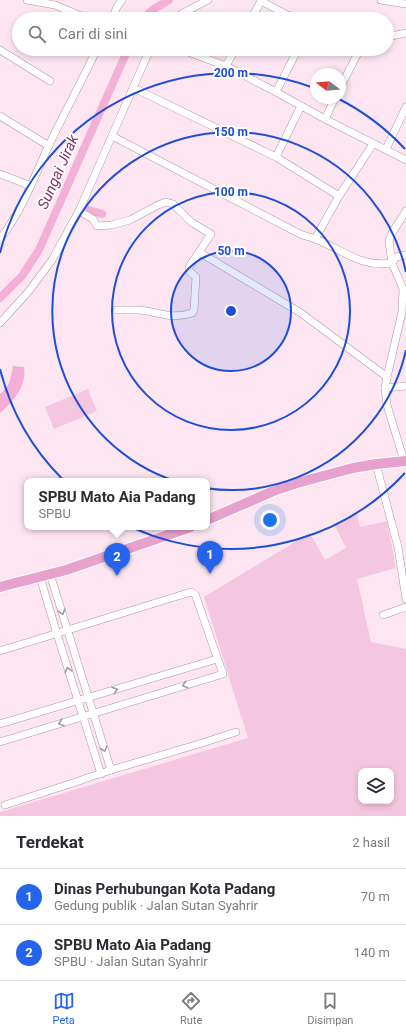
<!DOCTYPE html>
<html lang="id">
<meta charset="utf-8">
<style>
:root{--surface:#fff;--page:#f7f7f7;--text:#2b2b33;--muted:#7c7c81;--line:#e1e1e2;--accent:#2563eb}
body{margin:0;font-family:Roboto,sans-serif;background:var(--page);color:var(--text)}
.controls{position:absolute;right:12px;bottom:12px;display:grid;overflow:hidden;border-radius:8px;box-shadow:0 2px 6px #0003}
.controls button{width:36px;height:36px;display:grid;place-items:center;padding:0;border:0;border-bottom:1px solid var(--line);background:var(--surface);color:var(--text);font:20px sans-serif}
.compass{position:absolute;left:310px;top:68px;width:36px;height:36px;border-radius:50%;background:var(--surface);box-shadow:0 2px 6px #0003;rotate:286deg}
.you{position:absolute;left:270px;top:520px;width:14px;height:14px;margin:-10px;border:3px solid #fff;border-radius:50%;background:#1a73e8;box-shadow:0 0 0 6px #1a73e833}
.badge{display:grid;place-items:center;width:26px;height:26px;border-radius:50%;background:var(--accent);color:#fff;font-size:13px;font-weight:700}
.pin{position:absolute;translate:-50% -33px;filter:drop-shadow(0 1px 2px #0008)}
.pin::after{content:'';position:absolute;top:21px;width:14px;height:12px;background:inherit;clip-path:polygon(0 0,100% 0,50% 100%)}
.popup{position:absolute;left:24px;top:478px;width:186px;height:52px;box-sizing:border-box;display:grid;place-content:center;border-radius:8px;background:var(--surface);filter:drop-shadow(0 1px 3px #0005);font-size:13px;white-space:nowrap;color:var(--muted)}
.popup b{font-size:15px;color:var(--text)}
.popup::after{content:'';position:absolute;left:50%;top:100%;margin-left:-8px;border:8px solid transparent;border-top-color:var(--surface)}
.list{margin:0;padding:0;list-style:none}
h2{display:flex;justify-content:space-between;align-items:center;height:52px;margin:0;padding:0 16px;font-size:17px}
h2 small{font-size:13px;font-weight:400;color:var(--muted)}
.list li{display:grid;grid-template-columns:26px 1fr auto;gap:12px;align-items:center;box-sizing:border-box;height:56px;padding:0 16px;border-top:1px solid var(--line)}
.list b{display:block;font-size:15px;white-space:nowrap}
.list p{margin:0;font-size:13px;white-space:nowrap;color:var(--muted)}
.list em{font-size:13px;font-style:normal;color:var(--muted)}
.icon{flex:none;width:22px;height:22px;fill:none;stroke:currentColor;stroke-width:2;stroke-linecap:round;stroke-linejoin:round}
.map{position:relative;flex:none;width:406px;height:816px;overflow:hidden}
.search{position:absolute;background:var(--surface);box-shadow:0 2px 6px #0003;left:12px;right:12px;top:12px;height:44px;display:flex;align-items:center;gap:10px;box-sizing:border-box;padding:0 14px;border-radius:22px;color:var(--muted);font-size:15px}
.sheet{height:164px;background:var(--surface)}
nav{display:flex;justify-content:space-around;align-items:center;box-sizing:border-box;height:56px;border-top:1px solid var(--line);background:var(--surface);font-size:11px;color:var(--muted)}
nav a{display:grid;justify-items:center;gap:2px}
nav .on{color:var(--accent)}
.map>svg:first-child{display:block}
</style>
<div class="map">
<svg width="406" height="816" viewBox="0 0 406 816">
<rect width="100%" height="100%" fill="#fde6f2"/>
<g fill="#f4c6df" fill-rule="evenodd">
<polygon points="88,389 97,411 54,429 45,407"/>
<path d="M357 514 360 527 387 521 396 568 357 579 371 642 406 649V816H0V812L248 738 204 597 310 533 325 560 346 548 334 524ZM361 771H391V801H361Z"/>
</g>
<path fill="#f4afd7" d="M13 366 24 367C24 371 25 374 24 378 22 391 10 405 0 413V394C11 384 10 380 13 366Z"/>
<g fill="none" stroke-linecap="round" stroke-linejoin="round">
<g stroke="#f4afd7" stroke-width="8">
<polyline points="144,19 152,10 169,0"/>
<polyline points="86,209 102,214"/>
<polyline points="0,298 22,276 39,250 128,49"/>
</g>
<defs>
<g id="minor">
<polyline points="27,0 55,5 88,19"/>
<polyline points="381,0 406,4"/>
<polyline points="112,19 117,7 122,0"/>
<polyline points="174,19 181,14 208,0"/>
<polyline points="251,19 261,1 295,19"/>
<polyline points="387,37 406,33"/>
<polyline points="180,49 226,66 276,92 325,119 406,160"/>
<polyline points="0,50 50,81"/>
<polyline points="226,66 235,49"/>
<polyline points="340,88 360,49"/>
<polyline points="138,90 276,157 301,106"/>
<polyline points="276,92 298,49"/>
<polyline points="0,116 49,146"/>
<polyline points="325,119 335,98"/>
<path d="M112 136 300 234C305 236 310 237 315 239 342 249 360 268 392 263L396 257 406 255"/>
<polyline points="386,149 406,107"/>
<polyline points="276,157 339,196"/>
<polyline points="0,174 31,186"/>
<path d="M79 211 93 219 97 226 111 225 130 220 158 205 166 202 173 204 191 222 211 234 189 267V271L196 277 194 310 192 313C171 320 160 312 139 310 132 310 125 310 117 310"/>
<path d="M0 239C21 212 34 178 48 147 64 114 81 82 97 49"/>
<polyline points="315,239 339,196 373,144"/>
<polyline points="199,252 301,313 387,377"/>
<polyline points="0,323 29,291 52,260 79,211 150,49"/>
<polyline points="385,388 406,386"/>
<polyline points="404,461 387,405 385,388 387,377 402,312 403,289 392,263 389,241 392,233 406,211"/>
<polyline points="376,464 398,547 406,599"/>
<polyline points="50,574 111,770"/>
<polyline points="40,577 57,634 101,774"/>
<polyline points="383,615 406,607"/>
<polyline points="0,651 191,592 195,594 223,674 0,742"/>
<polyline points="0,724 217,659"/>
<path d="M5 805C30 797 54 789 79 781 89 777 100 774 111 770L199 744 236 732"/>
</g>
<g id="primary">
<polyline points="207,520 276,490 297,483 353,468 376,464 406,461"/>
<polyline points="0,587 66,570 191,527"/>
</g>
</defs>
<use href="#minor" stroke="#b095a4" stroke-width="8"/>
<use href="#primary" stroke="#fff" stroke-width="12"/>
<use href="#minor" stroke="#fff" stroke-width="7"/>
<use href="#primary" stroke="#e6a1cd" stroke-width="10"/>
</g>
<defs><path id="oneway-chevron" d="M-2-3.5L2.5 0L-2 3.5" fill="none" stroke-width="1.6" stroke-linecap="round" stroke-linejoin="round"/></defs>
<g stroke="#a19da0">
<use href="#oneway-chevron" transform="translate(62 612) rotate(73)"/>
<use href="#oneway-chevron" transform="translate(68 670) rotate(-107)"/>
<use href="#oneway-chevron" transform="translate(185 685) rotate(163)"/>
<use href="#oneway-chevron" transform="translate(115 690) rotate(-17)"/>
<use href="#oneway-chevron" transform="translate(61 723) rotate(163)"/>
<use href="#oneway-chevron" transform="translate(104 749) rotate(73)"/>
</g>
<circle cx="231" cy="311" r="60" fill="#1d4ed8" fill-opacity=".12"/>
<g fill="none" stroke="#1d4ed8" stroke-width="2">
<circle cx="231" cy="311" r="60"/>
<circle cx="231" cy="311" r="119"/>
<path d="M406 350A179 179 0 1 1 406 272"/>
<path d="M405 473A238 238 0 0 1 0 369M0 253A238 238 0 0 1 314 88M337 98A238 238 0 0 1 405 149"/>
</g>
<g text-anchor="middle" dominant-baseline="central" stroke-width="4" stroke-linejoin="round" paint-order="stroke">
<g font-size="15" font-style="italic" fill="#843467" stroke="#fff">
<text transform="translate(58 172) rotate(-66)">Sungai Jirak</text>
</g>
</g>
<circle cx="231" cy="311" r="6" fill="#1d4ed8" stroke="#fff" stroke-width="2"/>
<g font-size="12" text-anchor="middle" font-weight="bold" fill="#1d4ed8" stroke="#fff" stroke-width="4" stroke-linejoin="round" paint-order="stroke">
<text x="231" y="77">200 m</text>
<text x="231" y="136">150 m</text>
<text x="231" y="196">100 m</text>
<text x="231" y="255">50 m</text>
</g>
</svg>
<div class="controls">
<button><svg class="icon" aria-label="layers" viewBox="0 0 24 24"><path d="M12 4l9 5-9 5-9-5zM3 14l9 5 9-5"/></svg></button>
</div>
<svg class="compass" viewBox="-18 -18 36 36"><path d="M0-13l5 13h-10z" fill="#e53935"/><path d="M0 13l5-13h-10z" fill="#7c7c81"/></svg>
<div class="you"></div>
<div class="pin badge" style="left:210px;top:574px">1</div>
<div class="pin badge" style="left:117px;top:576px">2</div>
<div class="popup"><b>SPBU Mato Aia Padang</b>SPBU</div>
<div class="search"><svg class="icon" aria-label="search" viewBox="0 0 24 24"><circle cx="10" cy="10" r="6"/><path d="M15 15l6 6"/></svg>Cari di sini</div>
</div>
<section class="sheet">
<h2>Terdekat<small>2 hasil</small></h2>
<ul class="list">
<li><span class="badge">1</span><div><b>Dinas Perhubungan Kota Padang</b><p>Gedung publik · Jalan Sutan Syahrir</p></div><em>70 m</em></li>
<li><span class="badge">2</span><div><b>SPBU Mato Aia Padang</b><p>SPBU · Jalan Sutan Syahrir</p></div><em>140 m</em></li>
</ul>
</section>
<nav>
<a class="on"><svg class="icon" aria-label="map" viewBox="0 0 24 24"><path d="M3 6l6-2 6 2 6-2v14l-6 2-6-2-6 2zM9 4v14M15 6v14"/></svg>Peta</a>
<a><svg class="icon" aria-label="directions" viewBox="0 0 24 24"><path d="M12 3l9 9-9 9-9-9zM9 14v-3h6M13 9l2 2-2 2"/></svg>Rute</a>
<a><svg class="icon" aria-label="saved" viewBox="0 0 24 24"><path d="M7 4h10v16l-5-4-5 4z"/></svg>Disimpan</a>
</nav>
